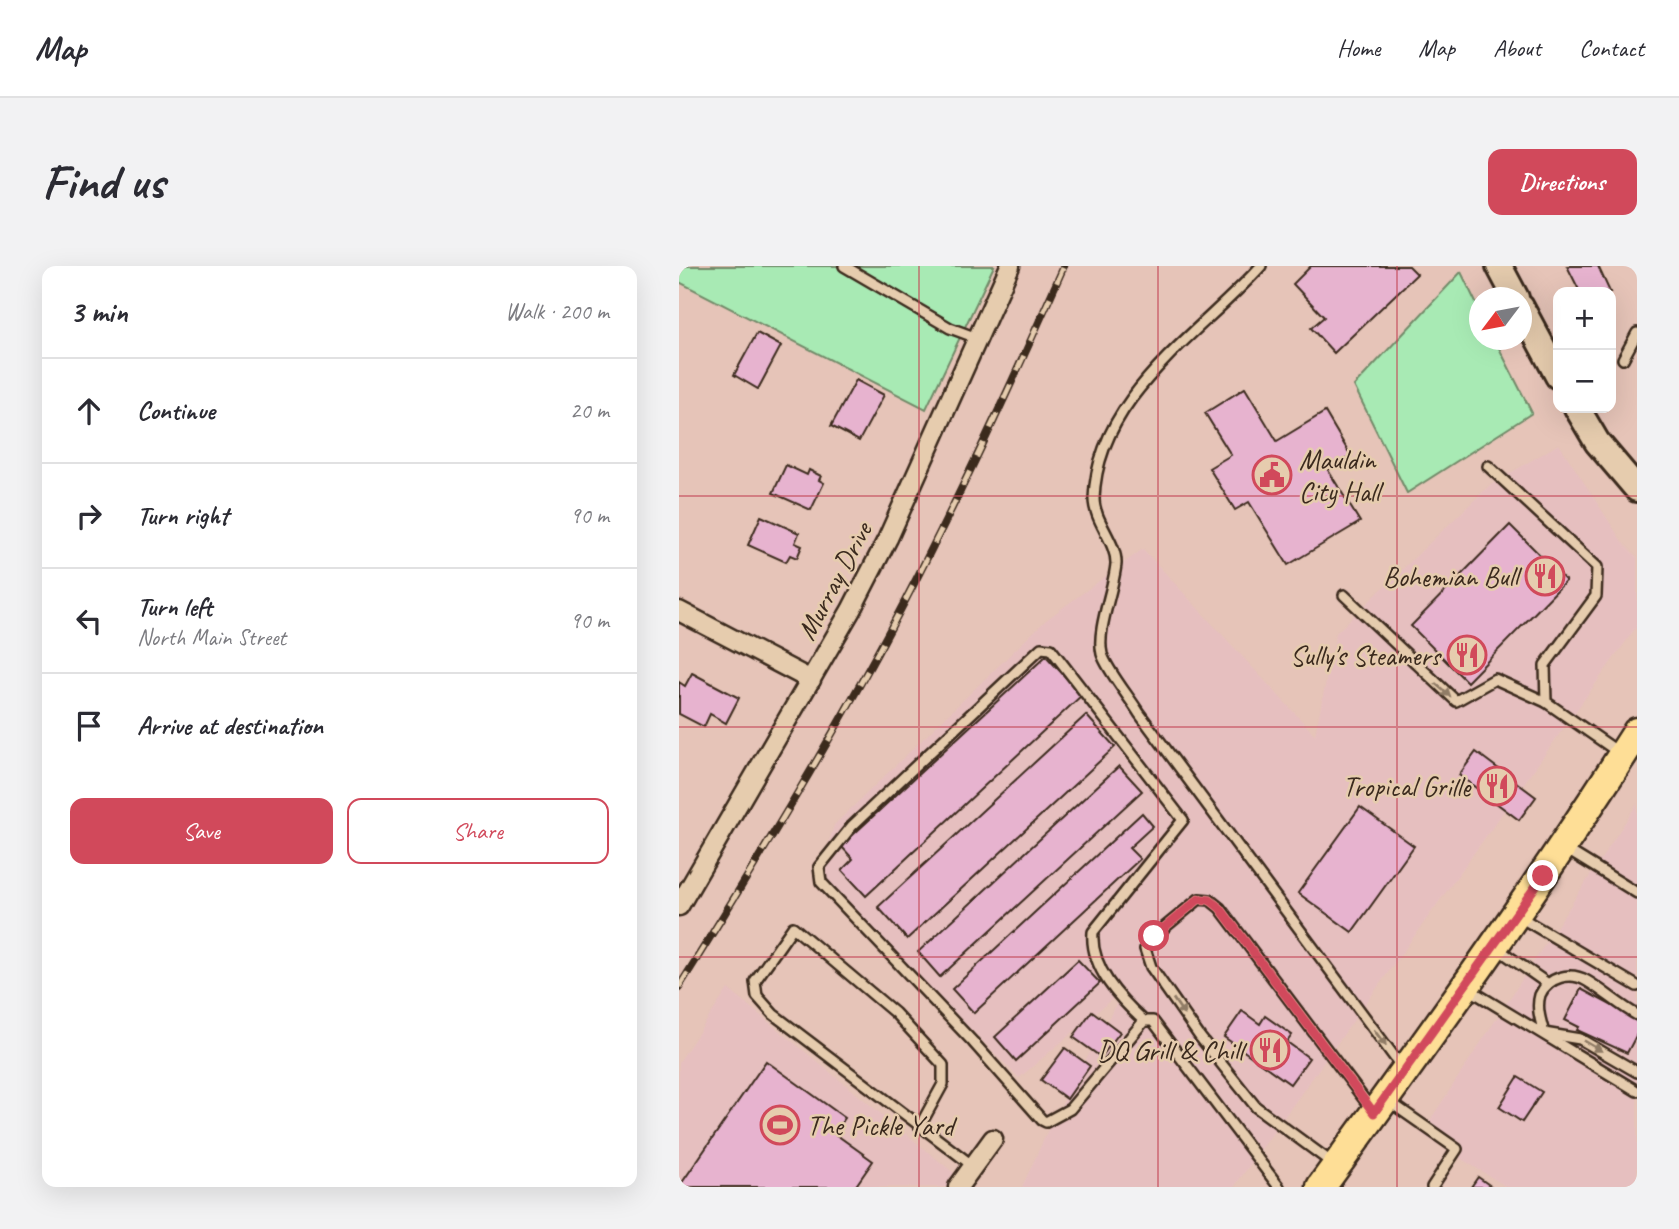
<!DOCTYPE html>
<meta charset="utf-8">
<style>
:root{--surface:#fff;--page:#f2f2f3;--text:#2b2b33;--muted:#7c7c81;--line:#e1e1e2;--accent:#d1495b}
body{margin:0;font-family:Caveat,sans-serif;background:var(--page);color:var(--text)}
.controls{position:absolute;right:21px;top:21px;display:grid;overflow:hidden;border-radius:14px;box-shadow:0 7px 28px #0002}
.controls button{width:63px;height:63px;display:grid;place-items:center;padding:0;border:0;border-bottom:2px solid var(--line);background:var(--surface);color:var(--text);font:35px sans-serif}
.compass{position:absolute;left:790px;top:21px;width:63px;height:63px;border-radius:50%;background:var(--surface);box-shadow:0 7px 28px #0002;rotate:238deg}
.stop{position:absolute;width:21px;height:21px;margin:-16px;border:5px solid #d1495b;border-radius:50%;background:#fff}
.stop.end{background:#d1495b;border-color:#fff;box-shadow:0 2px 7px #0008}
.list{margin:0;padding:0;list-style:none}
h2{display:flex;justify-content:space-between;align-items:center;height:91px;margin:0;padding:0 28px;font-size:30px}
h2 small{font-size:23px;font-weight:400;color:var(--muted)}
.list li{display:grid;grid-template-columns:46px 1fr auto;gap:21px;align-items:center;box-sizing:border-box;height:105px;padding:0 28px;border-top:2px solid var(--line)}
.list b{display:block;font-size:26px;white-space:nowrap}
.list p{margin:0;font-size:23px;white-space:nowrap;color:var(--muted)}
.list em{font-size:23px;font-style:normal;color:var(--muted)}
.actions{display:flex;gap:14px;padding:21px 28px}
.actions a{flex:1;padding:16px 0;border:2px solid var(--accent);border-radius:14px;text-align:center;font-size:24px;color:var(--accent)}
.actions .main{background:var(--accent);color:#fff}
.icon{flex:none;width:38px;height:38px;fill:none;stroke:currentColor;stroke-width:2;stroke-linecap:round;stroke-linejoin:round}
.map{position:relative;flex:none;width:958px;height:921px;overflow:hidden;border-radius:14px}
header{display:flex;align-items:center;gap:42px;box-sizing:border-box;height:98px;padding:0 35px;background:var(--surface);border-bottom:2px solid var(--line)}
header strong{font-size:33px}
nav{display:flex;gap:38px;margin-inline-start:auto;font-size:24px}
.intro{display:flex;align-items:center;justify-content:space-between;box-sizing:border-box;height:168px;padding:0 42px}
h1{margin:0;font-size:49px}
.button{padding:18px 32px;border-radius:14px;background:var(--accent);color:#fff;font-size:24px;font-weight:700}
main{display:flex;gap:42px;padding:0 42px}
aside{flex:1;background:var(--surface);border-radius:14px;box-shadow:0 7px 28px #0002}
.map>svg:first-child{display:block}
</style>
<header>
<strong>Map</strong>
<nav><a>Home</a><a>Map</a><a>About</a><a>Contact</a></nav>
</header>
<div class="intro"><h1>Find us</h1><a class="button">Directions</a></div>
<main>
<aside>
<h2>3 min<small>Walk · 200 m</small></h2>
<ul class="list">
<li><svg class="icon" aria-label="ahead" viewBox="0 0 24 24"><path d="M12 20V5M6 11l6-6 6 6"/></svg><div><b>Continue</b></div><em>20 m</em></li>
<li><svg class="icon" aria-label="right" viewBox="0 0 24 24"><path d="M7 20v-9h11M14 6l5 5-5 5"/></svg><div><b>Turn right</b></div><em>90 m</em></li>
<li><svg class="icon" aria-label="left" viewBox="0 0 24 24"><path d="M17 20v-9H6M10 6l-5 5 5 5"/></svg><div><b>Turn left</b><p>North Main Street</p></div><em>90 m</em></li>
<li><svg class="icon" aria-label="arrive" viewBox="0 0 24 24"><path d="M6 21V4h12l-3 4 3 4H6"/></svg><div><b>Arrive at destination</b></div></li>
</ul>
<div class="actions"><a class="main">Save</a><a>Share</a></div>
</aside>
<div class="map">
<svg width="958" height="921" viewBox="0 0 958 921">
<rect width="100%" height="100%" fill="#e6c4b8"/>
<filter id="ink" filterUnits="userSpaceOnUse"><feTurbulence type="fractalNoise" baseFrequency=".0143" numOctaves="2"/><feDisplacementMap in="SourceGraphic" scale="14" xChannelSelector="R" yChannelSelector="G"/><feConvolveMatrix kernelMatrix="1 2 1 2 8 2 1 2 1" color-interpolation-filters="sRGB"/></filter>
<g filter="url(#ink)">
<g fill="#e6bfbf">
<polygon points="880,178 944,277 958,291 958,360 555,921 343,921 370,862 446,722 340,812 140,609 155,559 367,354 464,283 636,469 657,367 810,220"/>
<polygon points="958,538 958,921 828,921 742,868"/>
<polygon points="49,723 292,921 0,921 0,796"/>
</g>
<g fill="#a8eab4" stroke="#728a69" stroke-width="2">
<polygon points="0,0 315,0 247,143 0,16"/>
<polygon points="782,6 800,43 800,74 816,74 853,147 728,227 675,120"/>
</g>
<g fill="#e7b3cf" stroke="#3b2a1e" stroke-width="2">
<polygon points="632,0 730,0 738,8 655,87 632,62 645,51 614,18"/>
<polygon points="888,0 919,0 931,26 901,26"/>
<polygon points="78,67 102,80 79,123 55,109"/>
<polygon points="177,114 205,129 180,175 152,160"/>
<polygon points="566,122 598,175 646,146 672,190 649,204 681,256 609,299 570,236 556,244 530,202 552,189 526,147"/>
<polygon points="107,199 128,209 130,204 142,210 140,214 145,217 132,244 94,227"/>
<polygon points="82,250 120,267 116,277 123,280 118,292 111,289 107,296 69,279"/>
<polygon points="831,259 887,315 788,416 732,360"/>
<polygon points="367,390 403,429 187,630 163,604 174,593 162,580"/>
<polygon points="13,407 60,432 47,457 31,448 25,461 0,448 0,416 6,420"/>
<polygon points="407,449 436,481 228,673 199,641"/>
<polygon points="797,486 857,531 840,554 780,509"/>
<polygon points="440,500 463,525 261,711 239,686"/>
<polygon points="681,541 735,580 673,666 619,627"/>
<polygon points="463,547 474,560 450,582 461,593 295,747 273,723"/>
<polygon points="399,694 421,717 337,795 316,771"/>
<polygon points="902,723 958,753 958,768 948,787 898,764 900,761 886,754"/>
<polygon points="413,745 441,766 422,791 394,771"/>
<polygon points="563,745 581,758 586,750 613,769 608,776 630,792 611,818 545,771"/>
<polygon points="386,782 411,800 388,833 362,814"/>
<polygon points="87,795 166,852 155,867 194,895 176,921 0,921"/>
<polygon points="839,811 863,826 843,856 820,841"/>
<polygon points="799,911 813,921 792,921"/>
</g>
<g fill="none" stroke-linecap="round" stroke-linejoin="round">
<defs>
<g id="lane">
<polyline points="165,0 271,62 298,72"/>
<path d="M582 0C520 69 418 130 415 233 415 255 438 277 437 298 435 323 417 364 423 388 428 404 451 432 460 447L722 800"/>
<polyline points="944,93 958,67"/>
<polyline points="809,200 918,301 917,330 866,399 867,436 939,486"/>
<polyline points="665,329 777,435 816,413 867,436"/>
<polyline points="885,582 958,627"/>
<polyline points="839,650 958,720"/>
<polyline points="819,683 869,718"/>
<polyline points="788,722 958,825"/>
<path d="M958 749C940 739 925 725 908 715 891 705 869 711 861 729 857 742 862 756 865 767L901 773 958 806"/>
<path d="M465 755 391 843 367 856 363 854 294 776 142 616 140 601 173 560 362 382 372 383 504 554 414 666C411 702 441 733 465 755H474L600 921"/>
<polyline points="708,834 778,883 753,921"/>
<polyline points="241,860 264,818 264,799 216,747 114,661 76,715 78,730 94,748 294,900"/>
<polyline points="656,899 577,841 521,771 472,701 466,683 475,670 520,633 531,634 541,642 694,845"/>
</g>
<g id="street">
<polyline points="0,345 132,414"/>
<polyline points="0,640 172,344 209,272 331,0"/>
<polyline points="279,921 314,873"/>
</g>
<g id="secondary">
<polyline points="820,0 837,32"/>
<polyline points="842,41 879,110"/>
<polyline points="898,142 918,176 958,223"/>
</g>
<path id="primary" d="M642 921C751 771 859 622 958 466"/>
</defs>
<use href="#lane" stroke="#3b2a1e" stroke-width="14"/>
<use href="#street" stroke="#3b2a1e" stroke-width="23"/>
<use href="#secondary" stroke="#3b2a1e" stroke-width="30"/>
<use href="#primary" stroke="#3b2a1e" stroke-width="33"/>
<use href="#lane" stroke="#e6ccae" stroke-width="9"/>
<use href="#street" stroke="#e6ccae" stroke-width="18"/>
<use href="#secondary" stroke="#e6ccae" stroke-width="24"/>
<use href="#primary" stroke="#fede96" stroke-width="28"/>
<defs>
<path id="rail" d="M0 721C89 578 177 435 252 284 299 191 343 95 385 0"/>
</defs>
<use href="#rail" stroke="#3b2a1e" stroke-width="8"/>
<use href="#rail" stroke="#e6ccae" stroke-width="5" stroke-dasharray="16" stroke-linecap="butt"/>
</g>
<defs><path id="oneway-solid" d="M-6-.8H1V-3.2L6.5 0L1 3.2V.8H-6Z" transform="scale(1.75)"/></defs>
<g fill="#907b66">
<use href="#oneway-solid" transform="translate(764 424) rotate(41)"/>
<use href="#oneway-solid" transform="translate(500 741) rotate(55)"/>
<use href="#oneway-solid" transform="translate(701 772) rotate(53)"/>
<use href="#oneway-solid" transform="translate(914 780) rotate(30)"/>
</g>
</g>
<g fill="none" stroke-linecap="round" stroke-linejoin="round" filter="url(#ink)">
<polyline stroke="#d1495b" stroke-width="9" points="475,670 520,633 531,634 541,642 695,847 864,610"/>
</g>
<path fill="none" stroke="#c24655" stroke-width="2" stroke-opacity="0.55" d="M240 0V921M479 0V921M718 0V921M0 230H958M0 461H958M0 691H958"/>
<defs>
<symbol id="civic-ring" viewBox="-11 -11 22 22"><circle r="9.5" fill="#e6ccae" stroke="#d1495b" stroke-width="1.5"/><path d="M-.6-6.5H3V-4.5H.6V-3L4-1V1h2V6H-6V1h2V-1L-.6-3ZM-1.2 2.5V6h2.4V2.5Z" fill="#d1495b"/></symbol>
<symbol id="restaurant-ring" viewBox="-11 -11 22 22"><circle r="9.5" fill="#e6ccae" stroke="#d1495b" stroke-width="1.5"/><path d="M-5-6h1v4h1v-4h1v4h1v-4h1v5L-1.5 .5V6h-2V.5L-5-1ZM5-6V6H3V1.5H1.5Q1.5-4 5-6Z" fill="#d1495b"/></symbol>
<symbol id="stadium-ring" viewBox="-11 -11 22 22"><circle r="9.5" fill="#e6ccae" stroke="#d1495b" stroke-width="1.5"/><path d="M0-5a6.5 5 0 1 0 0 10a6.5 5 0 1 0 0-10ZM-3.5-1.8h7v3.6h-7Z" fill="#d1495b"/></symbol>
</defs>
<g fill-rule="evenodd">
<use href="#civic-ring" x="571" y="187" width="44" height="44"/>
<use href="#restaurant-ring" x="844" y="288" width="44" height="44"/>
<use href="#restaurant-ring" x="766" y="367" width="44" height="44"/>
<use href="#restaurant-ring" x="796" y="498" width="44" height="44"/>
<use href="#restaurant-ring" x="569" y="762" width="44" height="44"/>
<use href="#stadium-ring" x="79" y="837" width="44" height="44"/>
</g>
<g text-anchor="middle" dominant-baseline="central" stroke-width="5" stroke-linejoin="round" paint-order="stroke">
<g font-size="28" fill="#3b2a1e" stroke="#e6ccae" text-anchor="end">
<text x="620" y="193" text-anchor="start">Mauldin<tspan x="620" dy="32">City Hall</tspan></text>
<text x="839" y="310">Bohemian Bull</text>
<text x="761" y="389">Sully's Steamers</text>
<text x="791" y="520">Tropical Grille</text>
<text x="564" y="784">DQ Grill &amp; Chill</text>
<text x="128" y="859" text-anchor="start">The Pickle Yard</text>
</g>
<g font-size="28" fill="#3b2a1e" stroke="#e6ccae">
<text transform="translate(155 315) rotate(-62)">Murray Drive</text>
</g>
</g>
</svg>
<div class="controls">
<button>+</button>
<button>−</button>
</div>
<svg class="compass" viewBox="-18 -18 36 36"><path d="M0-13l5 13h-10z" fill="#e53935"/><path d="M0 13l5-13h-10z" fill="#7c7c81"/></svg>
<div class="stop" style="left:475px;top:670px"></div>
<div class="stop end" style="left:864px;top:610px"></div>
</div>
</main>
